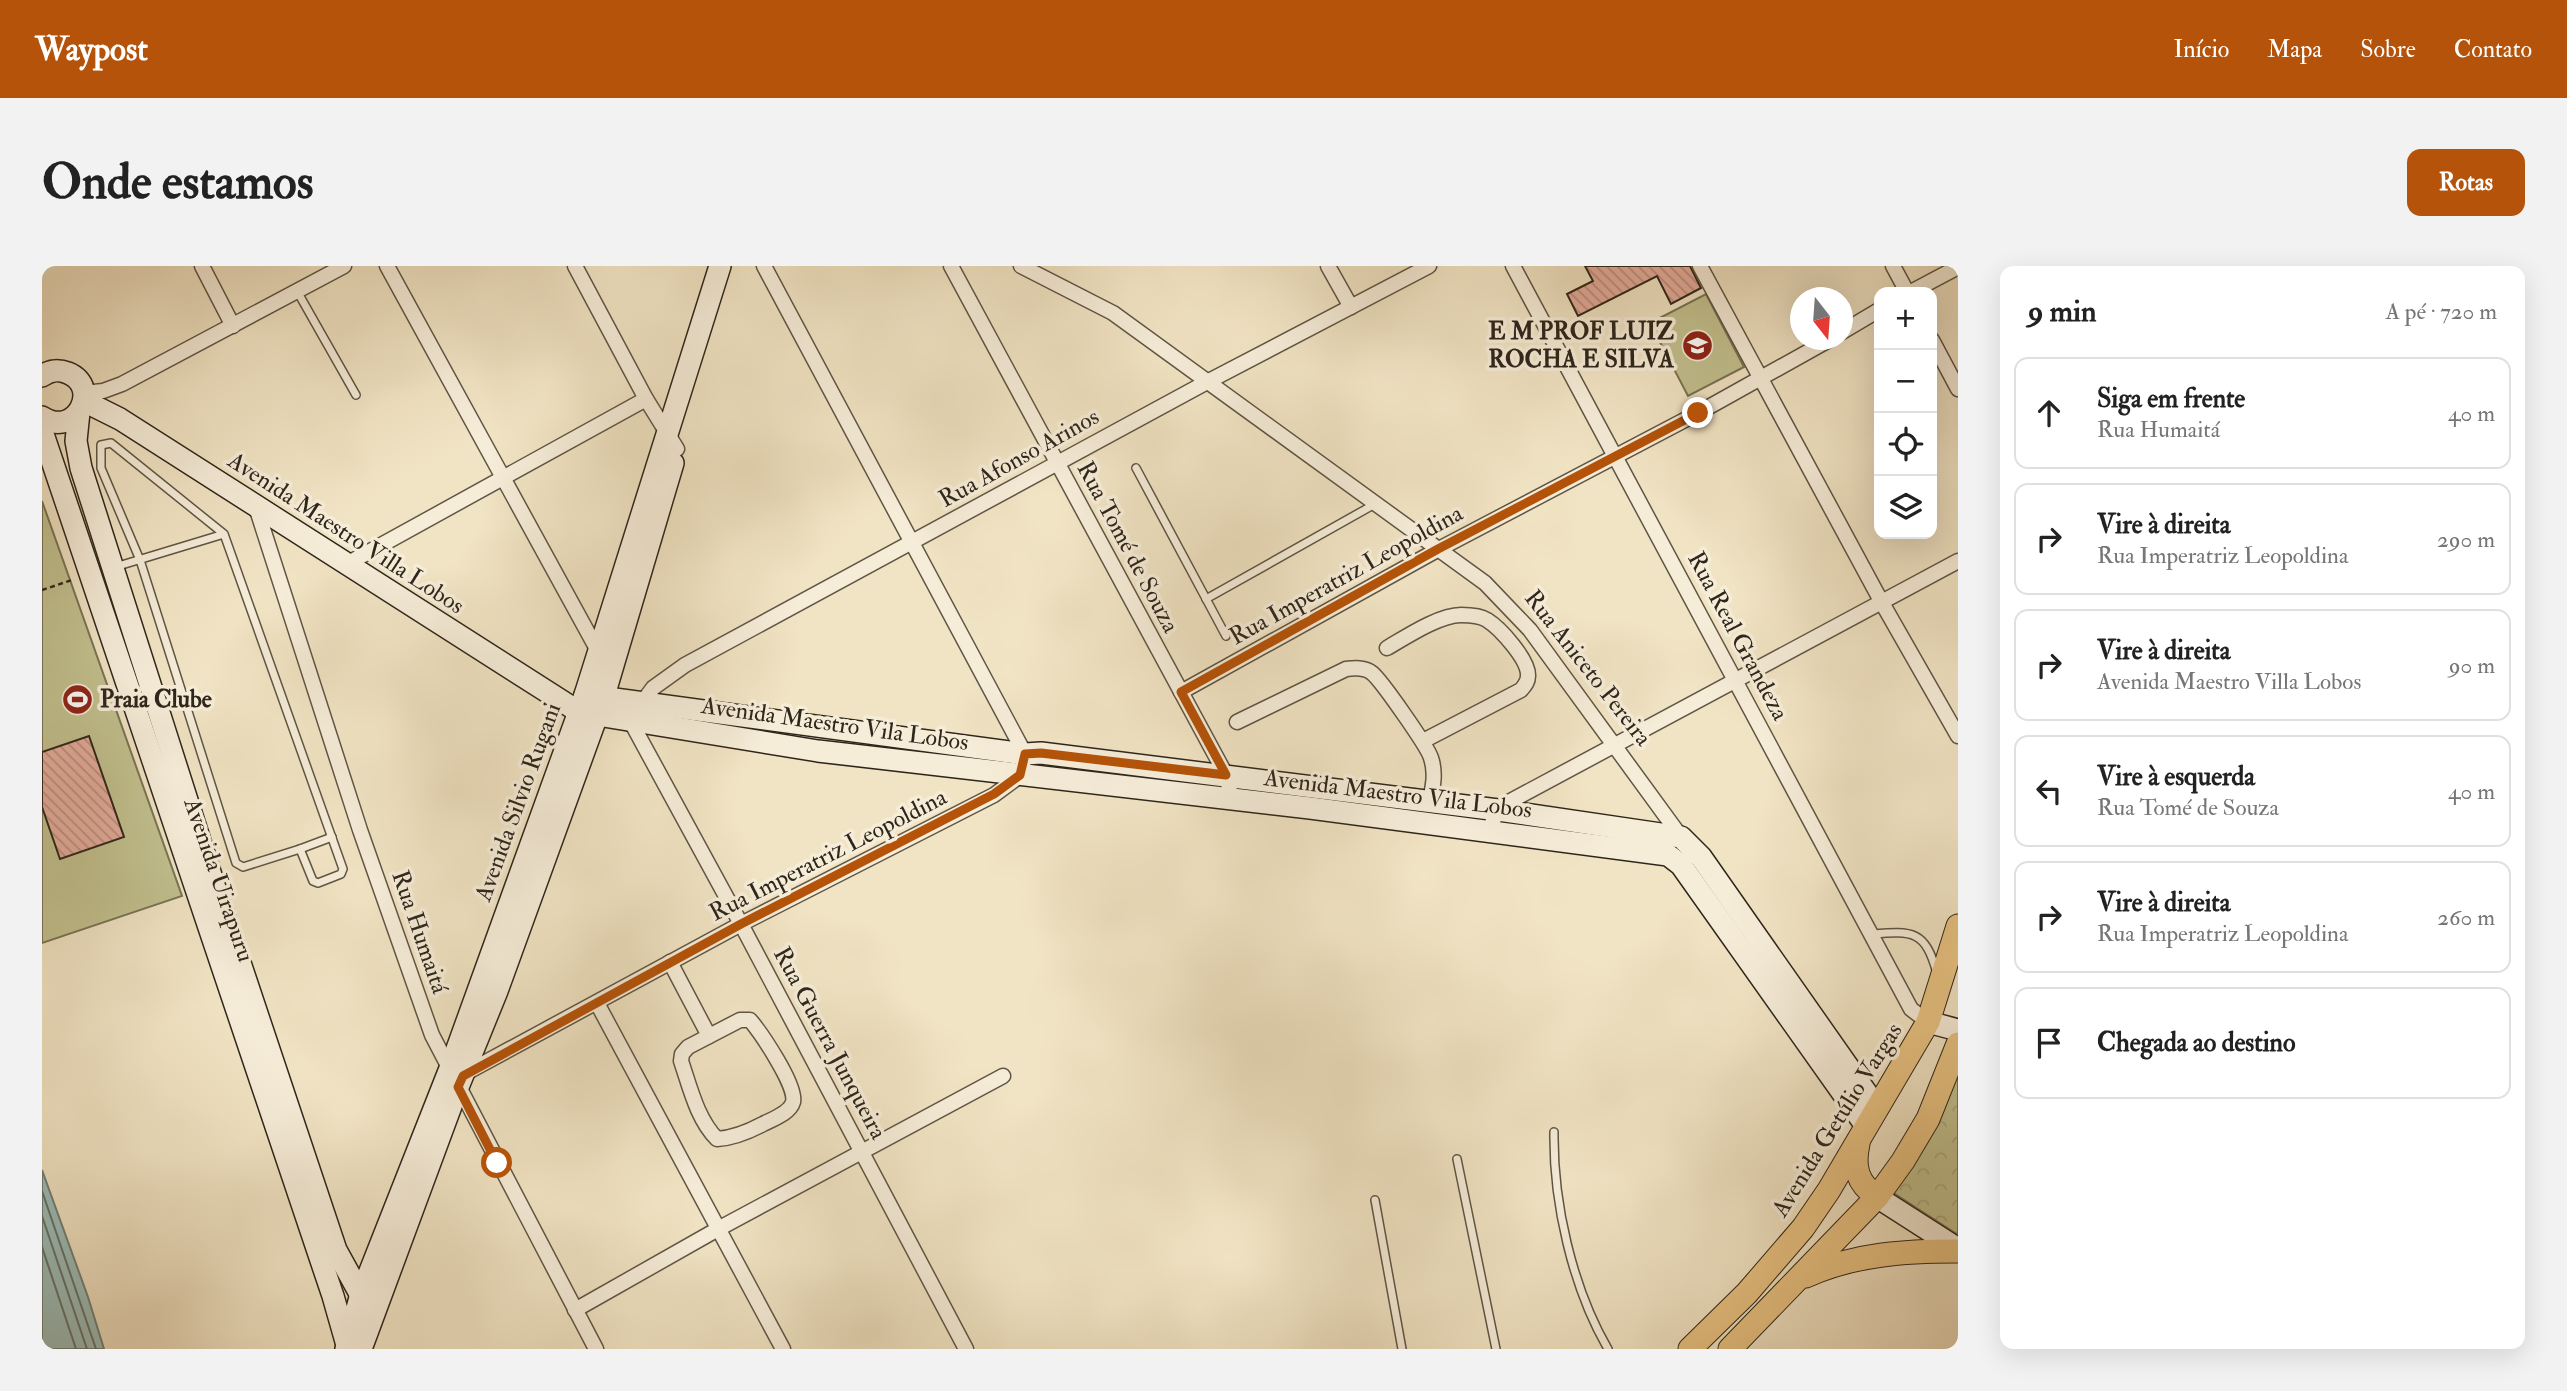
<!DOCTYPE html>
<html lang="pt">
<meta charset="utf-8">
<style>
:root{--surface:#fff;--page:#f2f2f2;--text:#222;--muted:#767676;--line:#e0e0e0;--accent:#b45309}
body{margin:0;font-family:"IM FELL Double Pica",serif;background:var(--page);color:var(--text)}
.controls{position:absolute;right:21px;top:21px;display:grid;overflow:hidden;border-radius:14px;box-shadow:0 7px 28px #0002}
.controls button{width:63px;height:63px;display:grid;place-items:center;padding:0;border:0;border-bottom:2px solid var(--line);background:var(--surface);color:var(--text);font:35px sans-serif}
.compass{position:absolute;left:1748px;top:21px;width:63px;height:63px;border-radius:50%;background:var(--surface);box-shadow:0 7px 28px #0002;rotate:163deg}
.stop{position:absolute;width:21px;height:21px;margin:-16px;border:5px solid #b45309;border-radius:50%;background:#fff}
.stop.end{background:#b45309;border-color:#fff;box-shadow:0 2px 7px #0008}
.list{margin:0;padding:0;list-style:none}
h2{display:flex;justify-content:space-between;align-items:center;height:91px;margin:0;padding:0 28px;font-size:30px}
h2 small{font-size:23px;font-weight:400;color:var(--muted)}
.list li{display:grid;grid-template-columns:46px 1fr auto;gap:21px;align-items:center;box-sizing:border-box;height:112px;margin:0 14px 14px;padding:0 14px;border:2px solid var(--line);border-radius:14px}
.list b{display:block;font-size:26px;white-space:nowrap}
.list p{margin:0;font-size:23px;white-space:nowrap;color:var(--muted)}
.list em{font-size:23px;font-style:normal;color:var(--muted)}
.icon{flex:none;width:38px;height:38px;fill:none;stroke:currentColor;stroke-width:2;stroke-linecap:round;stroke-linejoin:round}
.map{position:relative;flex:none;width:1916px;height:1083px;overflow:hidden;border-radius:14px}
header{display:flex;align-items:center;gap:42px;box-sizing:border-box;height:98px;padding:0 35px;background:var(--accent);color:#fff}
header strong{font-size:33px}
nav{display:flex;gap:38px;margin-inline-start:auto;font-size:24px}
.intro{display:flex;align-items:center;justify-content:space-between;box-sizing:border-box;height:168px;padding:0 42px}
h1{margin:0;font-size:49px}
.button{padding:18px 32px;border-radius:14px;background:var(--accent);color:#fff;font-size:24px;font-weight:700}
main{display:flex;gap:42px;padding:0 42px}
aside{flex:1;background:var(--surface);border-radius:14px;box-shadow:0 7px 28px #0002}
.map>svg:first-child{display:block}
</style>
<header>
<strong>Waypost</strong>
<nav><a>Início</a><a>Mapa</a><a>Sobre</a><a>Contato</a></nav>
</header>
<div class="intro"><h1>Onde estamos</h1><a class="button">Rotas</a></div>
<main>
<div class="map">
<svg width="1916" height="1083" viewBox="0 0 1916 1083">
<defs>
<pattern id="park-crowns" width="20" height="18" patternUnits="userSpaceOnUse" patternTransform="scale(1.75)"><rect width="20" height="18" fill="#c2c18f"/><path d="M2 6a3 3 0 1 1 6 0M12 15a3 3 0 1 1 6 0" fill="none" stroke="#a7a67b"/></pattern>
<pattern id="building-back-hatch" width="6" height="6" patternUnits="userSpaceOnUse" patternTransform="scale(1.75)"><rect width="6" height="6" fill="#e5ad9c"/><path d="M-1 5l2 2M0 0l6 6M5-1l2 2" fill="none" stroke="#ba8d7e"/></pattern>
</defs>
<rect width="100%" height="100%" fill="#f1e4c4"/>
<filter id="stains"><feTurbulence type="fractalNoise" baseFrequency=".00286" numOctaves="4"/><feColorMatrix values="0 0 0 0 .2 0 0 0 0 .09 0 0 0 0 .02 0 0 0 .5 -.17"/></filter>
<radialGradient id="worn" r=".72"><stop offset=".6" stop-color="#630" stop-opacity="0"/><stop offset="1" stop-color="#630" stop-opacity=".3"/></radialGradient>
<polygon fill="url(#park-crowns)" stroke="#787455" stroke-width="2" points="1916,801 1916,969 1850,926"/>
<g fill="#c2c18f" stroke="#787455" stroke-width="2">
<polygon points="1664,28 1702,101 1646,130 1608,57"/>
<polygon points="0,235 140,630 0,677"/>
</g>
<polygon fill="#9cbeba" stroke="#70817a" stroke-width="2" points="0,904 46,1031 62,1083 0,1083"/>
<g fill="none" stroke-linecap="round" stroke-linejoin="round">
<g stroke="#65726a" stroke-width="2">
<polyline points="0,925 54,1083"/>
<polyline points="0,950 45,1083"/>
<polyline points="0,981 34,1083"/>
</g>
</g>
<g fill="url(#building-back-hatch)" stroke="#2e261b" stroke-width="2">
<polygon points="1543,0 1648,0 1659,22 1629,38 1615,10 1536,50 1525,28 1551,15"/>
<polygon points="47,470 82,571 18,593 0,541 0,486"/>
</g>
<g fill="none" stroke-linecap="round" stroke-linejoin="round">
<defs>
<g id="lane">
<polyline points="255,25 314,129"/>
<polyline points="1094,202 1184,370"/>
<path d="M73 301C110 290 146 279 182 268L301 603 299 608 276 617 271 615 258 583 201 601 194 597 98 294 59 202V179L69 177 182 268"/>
<polyline points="1164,333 1333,238"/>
<polyline points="258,583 290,571"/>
<path d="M1830 668C1871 665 1883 664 1895 707"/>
<path d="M1512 866C1511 936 1530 1021 1566 1083"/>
<polyline points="1415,893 1454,1083"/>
<polyline points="1333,934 1360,1083"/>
</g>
<g id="street">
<polyline points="160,0 191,60"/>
<polyline points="345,0 556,385"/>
<polyline points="533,0 604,133 635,183"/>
<polyline points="909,0 1184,509 1190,533"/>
<polyline points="979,0 1071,47 1443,317 1488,364 1639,571"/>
<polyline points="1286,0 1309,41"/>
<polyline points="1471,0 1869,743 1886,756"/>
<polyline points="1658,0 1839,335 1916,470"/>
<polyline points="1851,0 1865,26"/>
<polyline points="1869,26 1916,1"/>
<polyline points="1800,66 1837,44"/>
<polyline points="1890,74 1916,123"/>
<polyline points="42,127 61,125 80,118 302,0"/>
<polyline points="214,241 318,564 390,769 554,1083"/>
<polyline points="303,299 604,133"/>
<path d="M1345 382C1364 371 1397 349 1419 349 1426 349 1439 350 1445 354 1458 362 1487 394 1486 410 1486 416 1483 419 1479 424L1381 475"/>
<polyline points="1139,426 1397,283 1656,147 1787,74"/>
<polyline points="599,438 611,422 643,399 1165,116 1387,0"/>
<polyline points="589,456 699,658 924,1083"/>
<path d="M1195 456 1304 403C1312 402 1323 401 1330 407 1339 414 1386 481 1389 492 1394 507 1391 520 1388 535"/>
<polyline points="1446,566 1456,544 1463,538 1916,295"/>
<polyline points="628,696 667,770"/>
<polyline points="555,737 741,1083"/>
<path d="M698 754H708C719 767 755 820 751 836 748 847 731 853 721 858 706 866 692 872 675 873 655 853 648 821 639 795L640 788 646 781Z"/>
<polyline points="420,809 699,658 952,529 979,509 983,488 722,0"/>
<polyline points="533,1044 676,963 961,810"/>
</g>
<g id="secondary">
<path d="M0 110C8 104 16 103 26 107 60 121 34 173 0 151"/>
<polyline points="42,135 78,153 537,446 776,485 1268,542 1626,589 1639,599 1824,860"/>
<polyline points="37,146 34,175 39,202 173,622 294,984 322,1035"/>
<polyline points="0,165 291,1030 305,1079"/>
<polyline points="543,429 983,488 999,487 1456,544 1639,571 1659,591 1835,842"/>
<polyline points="1886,756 1916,764"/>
<polyline points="1835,931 1916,983"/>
<polyline points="304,1083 319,1028 407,805 543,429 678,0"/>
<polyline points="319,1083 416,821 455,725 561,433 631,197"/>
</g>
<g id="primary">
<path d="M1816 878C1811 901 1815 917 1835 931"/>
<path d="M1764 1010C1812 988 1864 985 1916 985"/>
<polyline points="1648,1083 1705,1027 1761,962 1787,924 1886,756 1916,660"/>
<polyline points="1688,1083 1835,931 1861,895 1886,853 1916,778"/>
</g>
</defs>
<use href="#lane" stroke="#5f5645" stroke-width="10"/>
<use href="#street" stroke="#5f5645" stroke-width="17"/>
<use href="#secondary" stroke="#2e261b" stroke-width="24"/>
<use href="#primary" stroke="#2e261b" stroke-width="25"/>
<polyline stroke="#2e261b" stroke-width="2.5" stroke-dasharray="5 3.5" stroke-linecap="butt" points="0,324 30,314"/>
<use href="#lane" stroke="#f6edd9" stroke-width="7"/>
<use href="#street" stroke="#f6edd9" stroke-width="14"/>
<use href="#secondary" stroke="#f6edd9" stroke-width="21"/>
<use href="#primary" stroke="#e8c282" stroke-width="23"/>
</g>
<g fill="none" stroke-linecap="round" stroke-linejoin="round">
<polyline stroke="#b45309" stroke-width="9" points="455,897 416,821 421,810 699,658 952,528 978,509 983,488 999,487 1184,509 1139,426 1396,283 1656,147"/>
</g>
<defs>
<symbol id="school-disc" viewBox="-11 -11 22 22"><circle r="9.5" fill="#8f2418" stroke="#f6edd9"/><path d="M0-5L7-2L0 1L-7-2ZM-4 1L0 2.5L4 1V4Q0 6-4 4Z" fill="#fff"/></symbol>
<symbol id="stadium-disc" viewBox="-11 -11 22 22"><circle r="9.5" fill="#8f2418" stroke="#f6edd9"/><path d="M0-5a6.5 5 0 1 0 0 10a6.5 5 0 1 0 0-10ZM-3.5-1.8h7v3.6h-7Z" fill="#fff"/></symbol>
</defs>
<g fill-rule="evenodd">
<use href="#school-disc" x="1638" y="62" width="35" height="35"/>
<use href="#stadium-disc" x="18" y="416" width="35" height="35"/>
</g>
<g text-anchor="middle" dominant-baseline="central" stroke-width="7" stroke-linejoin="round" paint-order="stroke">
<g font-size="24" font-weight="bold" fill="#2e261b" stroke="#f6edd9" text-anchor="end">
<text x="1632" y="65">E M PROF LUIZ<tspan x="1632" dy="28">ROCHA E SILVA</tspan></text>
<text x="58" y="433" text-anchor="start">Praia Clube</text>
</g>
<g font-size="24" fill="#2e261b" stroke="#f6edd9">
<text transform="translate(977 192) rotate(-29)">Rua Afonso Arinos</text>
<text transform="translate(304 267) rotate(33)">Avenida Maestro Villa Lobos</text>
<text transform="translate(1086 281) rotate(62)">Rua Tomé de Souza</text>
<text transform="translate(1304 309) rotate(-29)">Rua Imperatriz Leopoldina</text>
<text transform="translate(1696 370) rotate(62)">Rua Real Grandeza</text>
<text transform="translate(1546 402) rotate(52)">Rua Aniceto Pereira</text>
<text transform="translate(793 458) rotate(8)">Avenida Maestro Vila Lobos</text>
<text transform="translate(1356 528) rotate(7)">Avenida Maestro Vila Lobos</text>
<text transform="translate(476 536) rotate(-70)">Avenida Silvio Rugani</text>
<text transform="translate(786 589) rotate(-27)">Rua Imperatriz Leopoldina</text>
<text transform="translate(177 614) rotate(71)">Avenida Uirapuru</text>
<text transform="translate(378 666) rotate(71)">Rua Humaitá</text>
<text transform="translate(788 777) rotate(62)">Rua Guerra Junqueira</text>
<text transform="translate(1795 854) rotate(-58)">Avenida Getúlio Vargas</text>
</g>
</g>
<rect width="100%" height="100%" filter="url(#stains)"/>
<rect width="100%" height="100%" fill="url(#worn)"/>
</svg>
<div class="controls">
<button>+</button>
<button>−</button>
<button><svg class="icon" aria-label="locate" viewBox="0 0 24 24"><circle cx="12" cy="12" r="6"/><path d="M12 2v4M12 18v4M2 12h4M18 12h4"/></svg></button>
<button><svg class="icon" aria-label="layers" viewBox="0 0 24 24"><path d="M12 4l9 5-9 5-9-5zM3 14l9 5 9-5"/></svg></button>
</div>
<svg class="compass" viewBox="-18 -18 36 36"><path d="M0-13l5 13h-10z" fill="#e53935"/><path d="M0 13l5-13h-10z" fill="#767676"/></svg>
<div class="stop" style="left:455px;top:897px"></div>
<div class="stop end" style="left:1656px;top:147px"></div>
</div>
<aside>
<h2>9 min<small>A pé · 720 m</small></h2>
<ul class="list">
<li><svg class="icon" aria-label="ahead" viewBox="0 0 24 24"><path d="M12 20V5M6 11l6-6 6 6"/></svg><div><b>Siga em frente</b><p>Rua Humaitá</p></div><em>40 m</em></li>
<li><svg class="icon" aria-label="right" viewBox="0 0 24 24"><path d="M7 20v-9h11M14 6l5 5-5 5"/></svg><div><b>Vire à direita</b><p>Rua Imperatriz Leopoldina</p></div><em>290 m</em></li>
<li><svg class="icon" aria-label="right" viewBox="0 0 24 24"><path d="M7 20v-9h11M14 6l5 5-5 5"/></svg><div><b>Vire à direita</b><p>Avenida Maestro Villa Lobos</p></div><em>90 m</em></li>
<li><svg class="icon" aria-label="left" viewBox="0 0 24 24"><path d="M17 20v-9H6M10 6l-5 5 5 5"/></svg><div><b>Vire à esquerda</b><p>Rua Tomé de Souza</p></div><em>40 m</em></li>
<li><svg class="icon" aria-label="right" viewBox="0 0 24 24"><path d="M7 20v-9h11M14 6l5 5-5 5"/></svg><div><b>Vire à direita</b><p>Rua Imperatriz Leopoldina</p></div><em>260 m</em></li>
<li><svg class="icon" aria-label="arrive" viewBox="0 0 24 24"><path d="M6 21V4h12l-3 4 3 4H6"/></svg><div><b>Chegada ao destino</b></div></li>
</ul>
</aside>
</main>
